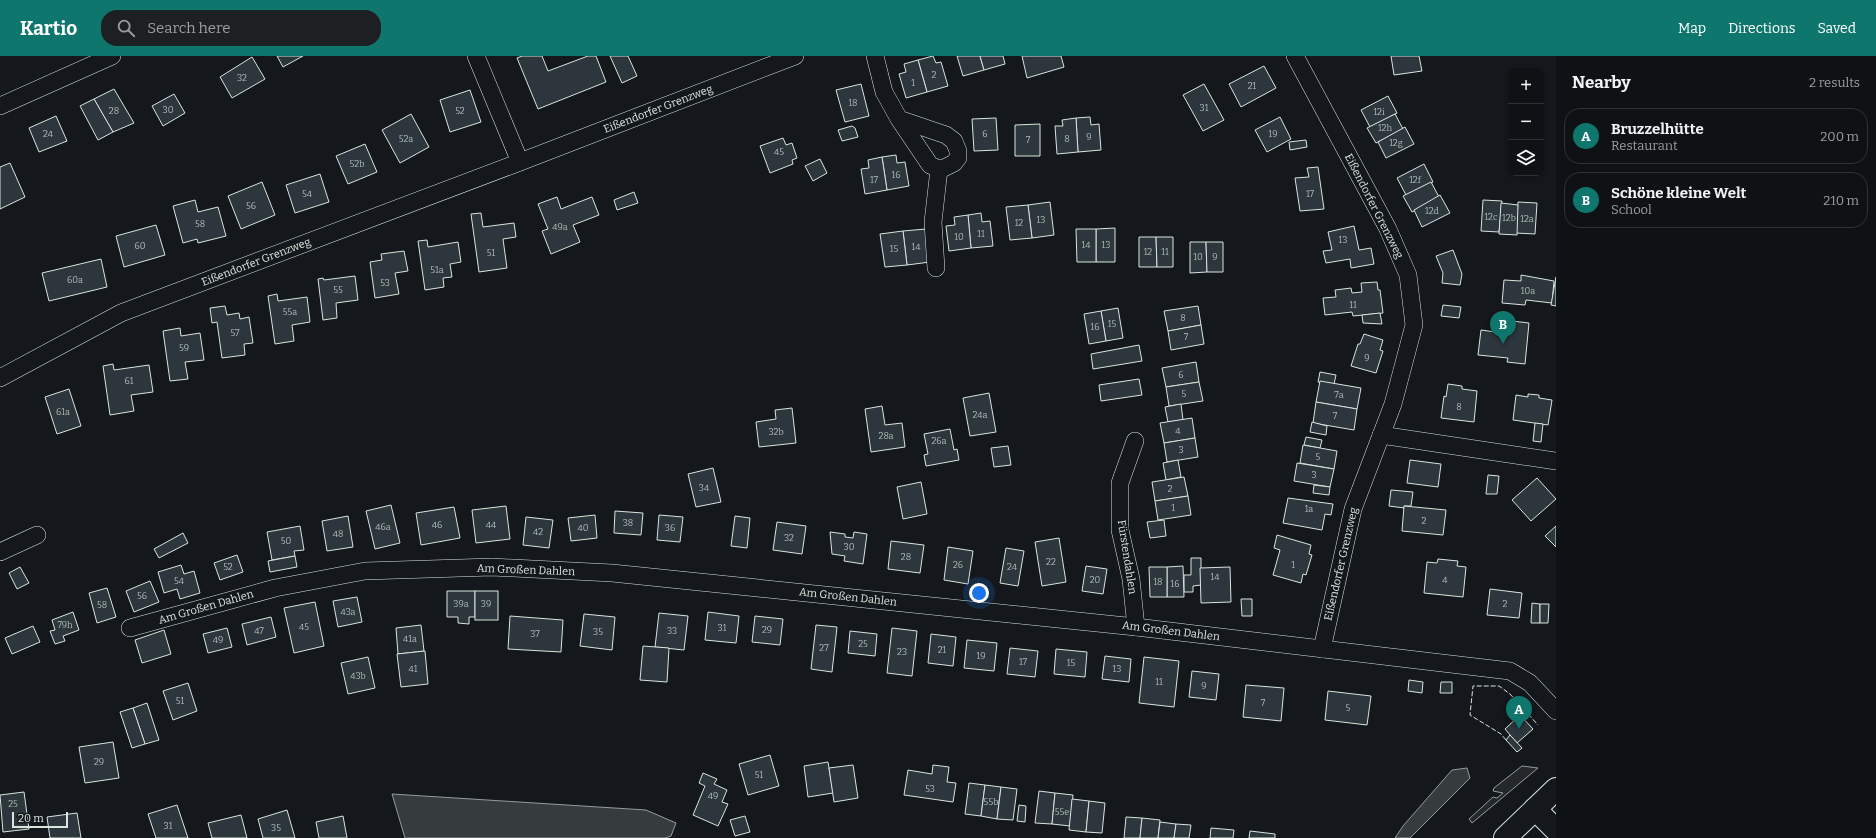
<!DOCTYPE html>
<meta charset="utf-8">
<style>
:root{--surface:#0f1215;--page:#1d2022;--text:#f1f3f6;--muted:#9b9ea0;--line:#2f3234;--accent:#0f766e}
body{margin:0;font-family:Bitter,serif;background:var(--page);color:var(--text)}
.controls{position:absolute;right:12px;top:12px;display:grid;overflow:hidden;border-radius:8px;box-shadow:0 2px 6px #0003}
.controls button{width:36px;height:36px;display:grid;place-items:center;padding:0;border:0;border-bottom:1px solid var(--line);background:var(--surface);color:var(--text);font:20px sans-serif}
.scale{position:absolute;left:12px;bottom:10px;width:56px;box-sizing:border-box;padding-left:4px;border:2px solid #d8e6dc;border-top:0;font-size:11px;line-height:14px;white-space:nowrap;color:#d8e6dc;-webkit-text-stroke:3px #14181c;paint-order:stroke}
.you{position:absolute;left:979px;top:537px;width:14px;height:14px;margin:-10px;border:3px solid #fff;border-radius:50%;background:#1a73e8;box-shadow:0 0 0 6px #1a73e833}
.badge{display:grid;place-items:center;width:26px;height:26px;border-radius:50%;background:var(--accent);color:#fff;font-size:13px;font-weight:700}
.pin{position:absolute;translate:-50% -33px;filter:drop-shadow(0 1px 2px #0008)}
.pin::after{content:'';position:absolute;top:21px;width:14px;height:12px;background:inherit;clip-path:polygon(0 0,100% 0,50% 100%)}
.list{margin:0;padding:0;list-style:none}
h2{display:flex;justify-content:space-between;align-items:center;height:52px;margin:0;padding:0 16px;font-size:17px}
h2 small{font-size:13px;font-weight:400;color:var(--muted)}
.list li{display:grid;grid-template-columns:26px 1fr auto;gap:12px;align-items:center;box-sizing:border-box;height:56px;margin:0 8px 8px;padding:0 8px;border:1px solid var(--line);border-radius:16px}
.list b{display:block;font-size:15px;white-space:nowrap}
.list p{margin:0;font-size:13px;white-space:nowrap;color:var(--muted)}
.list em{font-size:13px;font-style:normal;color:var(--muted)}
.icon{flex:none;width:22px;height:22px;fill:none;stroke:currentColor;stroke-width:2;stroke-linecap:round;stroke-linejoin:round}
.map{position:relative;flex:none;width:1556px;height:782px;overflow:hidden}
header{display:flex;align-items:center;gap:24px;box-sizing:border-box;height:56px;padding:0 20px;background:var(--accent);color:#fff}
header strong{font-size:19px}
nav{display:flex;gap:22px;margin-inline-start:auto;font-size:14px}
.search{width:280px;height:36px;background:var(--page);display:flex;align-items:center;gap:10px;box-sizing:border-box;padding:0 14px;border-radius:16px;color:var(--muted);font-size:15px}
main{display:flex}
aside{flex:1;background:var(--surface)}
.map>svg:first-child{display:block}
</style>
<header>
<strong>Kartio</strong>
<div class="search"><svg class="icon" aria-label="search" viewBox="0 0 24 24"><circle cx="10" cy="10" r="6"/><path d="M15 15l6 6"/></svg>Search here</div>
<nav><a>Map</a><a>Directions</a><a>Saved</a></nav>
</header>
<main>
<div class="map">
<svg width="1556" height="782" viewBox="0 0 1556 782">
<rect width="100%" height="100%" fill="#14181c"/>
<polygon fill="#24282b" stroke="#939e99" points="1522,710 1538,712 1472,767 1469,763 1493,741 1497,742 1503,737 1493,735 1494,732"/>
<g fill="#363b3e" stroke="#939e99">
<polygon points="1467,712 1470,722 1410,782 1395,782 1403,770 1452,714"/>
<polygon points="392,738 646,754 676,767 671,780 665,782 405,782"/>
</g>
<g fill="#2c363c" stroke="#d8e6dc">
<polygon points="277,0 303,0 283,11"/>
<polygon points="522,0 542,0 548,15 588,0 596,0 606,26 538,53 517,2"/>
<polygon points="610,0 628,0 637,20 622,27"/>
<polygon points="933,0 936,7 941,6 948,30 927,36 918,4"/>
<polygon points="957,0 980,0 984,14 963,20"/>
<polygon points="980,0 1003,0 1005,8 984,14"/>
<polygon points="1022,0 1061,0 1064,11 1027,22"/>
<polygon points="1391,0 1419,0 1422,15 1394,19"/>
<polygon points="252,1 265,23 232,42 220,21"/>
<polygon points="918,4 927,36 906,42 899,18 906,16 904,8"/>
<polygon points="1264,10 1276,32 1241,51 1229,28"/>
<polygon points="861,28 869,60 845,66 836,34"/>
<polygon points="1204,28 1224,64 1203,75 1183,39"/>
<polygon points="114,33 134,67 113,76 94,43"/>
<polygon points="470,34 481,66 450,76 440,44"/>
<polygon points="174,38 185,57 163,70 152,50"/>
<polygon points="1388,40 1397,57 1370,71 1361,54"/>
<polygon points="94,43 113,76 98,84 80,50"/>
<polygon points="411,58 429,91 400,107 382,74"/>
<polygon points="1395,58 1403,73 1376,87 1367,72"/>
<polygon points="56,60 67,85 39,96 29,72"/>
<polygon points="1090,61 1091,69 1099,68 1101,94 1078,96 1076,62"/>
<polygon points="1280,61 1291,83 1267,96 1255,74"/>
<polygon points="996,62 998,94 974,95 972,63"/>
<polygon points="1076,62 1078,96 1057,98 1055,70 1063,70 1062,64"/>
<polygon points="1040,68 1040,100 1015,100 1015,69"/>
<polygon points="852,70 855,72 858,81 842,85 838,74"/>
<polygon points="1405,71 1414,88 1386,102 1378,86"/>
<polygon points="783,82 786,89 792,87 797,102 792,104 793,108 770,117 760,90"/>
<polygon points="1306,84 1307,91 1290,94 1289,86"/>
<polygon points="365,88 377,116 348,128 336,100"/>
<polygon points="896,99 897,107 905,106 909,130 887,134 882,101"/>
<polygon points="882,101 887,134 865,138 861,113 869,112 868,104"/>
<polygon points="820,103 827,117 813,125 805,110"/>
<polygon points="10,107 25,141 0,153 0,111"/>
<polygon points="1424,108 1433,126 1406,139 1397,122"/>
<polygon points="1318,111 1324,153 1300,155 1295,122 1309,121 1307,112"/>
<polygon points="320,118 329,146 295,157 286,129"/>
<polygon points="262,126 275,159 241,173 228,140"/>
<polygon points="1431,126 1439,141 1412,156 1403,140"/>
<polygon points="634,136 638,147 617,154 614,144"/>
<polygon points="1440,139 1450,157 1422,171 1414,154"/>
<polygon points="557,141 561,153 592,141 599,159 573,169 580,186 551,198 542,175 548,173 538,148"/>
<polygon points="195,144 198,156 218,151 226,180 198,187 197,183 183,187 173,150"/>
<polygon points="1483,144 1502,145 1499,176 1481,175"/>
<polygon points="1050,146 1054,179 1032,182 1028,149"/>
<polygon points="1518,146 1537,147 1535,178 1516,177"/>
<polygon points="1501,147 1518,149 1517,179 1499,178"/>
<polygon points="1028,149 1032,182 1010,184 1006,151"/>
<polygon points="481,157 483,171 514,167 516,181 503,183 507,212 479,216 471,158"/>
<polygon points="981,157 982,166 990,165 993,190 971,192 968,159"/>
<polygon points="968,159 971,192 949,195 946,170 955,169 954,161"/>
<polygon points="156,169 165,199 124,211 116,180"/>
<polygon points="1354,170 1359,194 1371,192 1374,208 1351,212 1350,203 1326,207 1323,195 1332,194 1328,176"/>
<polygon points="1115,172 1115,206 1096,206 1096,173"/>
<polygon points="926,173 930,206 907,209 903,175"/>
<polygon points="1076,173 1096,173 1096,206 1077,206"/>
<polygon points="903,175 907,209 885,211 880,178"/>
<polygon points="1139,181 1156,181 1157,211 1139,211"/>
<polygon points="1156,181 1173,181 1173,211 1157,211"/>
<polygon points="427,184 428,191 458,186 461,206 450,208 452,221 443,222 444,231 425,234 418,185"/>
<polygon points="1190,186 1206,186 1207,216 1190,217"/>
<polygon points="1206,186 1223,186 1223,216 1207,216"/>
<polygon points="1453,194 1462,218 1460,229 1442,227 1443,217 1436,200"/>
<polygon points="404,195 408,215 395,217 399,238 375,242 370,206 382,204 381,198"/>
<polygon points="101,203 107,231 49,245 42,217"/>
<polygon points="1521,219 1554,225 1552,247 1526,244 1525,249 1502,247 1504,224 1521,225"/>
<polygon points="355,220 358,244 336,247 337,262 323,264 318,223 323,222 324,224"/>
<polygon points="1556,221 1556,250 1551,249"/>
<polygon points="1377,226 1378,234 1380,234 1383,257 1353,260 1352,256 1325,259 1323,242 1336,241 1335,234 1351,232 1352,237 1362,236 1361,227"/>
<polygon points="277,238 278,245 307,241 310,266 292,269 294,285 275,288 268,240"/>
<polygon points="1443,249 1461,251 1459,262 1441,260"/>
<polygon points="225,250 227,259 239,257 240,263 249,261 253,287 244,288 245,299 222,302 217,266 212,267 210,252"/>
<polygon points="1198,250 1201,269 1168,275 1164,255"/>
<polygon points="1118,252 1123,282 1106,285 1101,255"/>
<polygon points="1101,255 1106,285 1089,288 1084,258"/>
<polygon points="1380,257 1382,268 1363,267 1362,259"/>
<polygon points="1512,265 1529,267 1525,308 1507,306 1508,302 1478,299 1481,274 1510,278"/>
<polygon points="1201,269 1204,288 1171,294 1168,275"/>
<polygon points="180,272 181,280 200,277 204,304 185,306 188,323 170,325 163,275"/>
<polygon points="1364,278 1383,284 1380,294 1383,295 1376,317 1351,310 1358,288 1360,288"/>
<polygon points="1139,289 1142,305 1093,313 1091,298"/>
<polygon points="1196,306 1199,326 1166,331 1162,312"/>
<polygon points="113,308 114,314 149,309 153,336 131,339 134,355 110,359 103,310"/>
<polygon points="1320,316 1336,319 1334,328 1318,326"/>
<polygon points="1139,323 1142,339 1101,345 1099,329"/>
<polygon points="1320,325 1361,332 1357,353 1316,346"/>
<polygon points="1199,326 1203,345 1169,350 1166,331"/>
<polygon points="1448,328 1462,330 1462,333 1477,335 1474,366 1441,362 1444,340 1446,341"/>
<polygon points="69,333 81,370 57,378 45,341"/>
<polygon points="989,337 996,376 970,380 963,342"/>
<polygon points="1528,338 1539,339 1539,342 1552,344 1548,369 1513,364 1516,339 1528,341"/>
<polygon points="1316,346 1357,353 1354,374 1313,367"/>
<polygon points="1181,348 1183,364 1168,366 1165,351"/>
<polygon points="882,350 885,369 902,367 905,391 871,396 865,353"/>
<polygon points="792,352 796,387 759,391 756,366 776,363 775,354"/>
<polygon points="1192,362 1195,382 1164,387 1160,367"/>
<polygon points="1312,366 1327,370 1326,379 1310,376"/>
<polygon points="1535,367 1543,368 1541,386 1533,385"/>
<polygon points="950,373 954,394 957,393 959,404 926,410 924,399 928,398 924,378"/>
<polygon points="1306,381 1322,384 1320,392 1304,389"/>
<polygon points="1195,382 1198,401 1167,406 1164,387"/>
<polygon points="1303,389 1337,395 1334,413 1300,407"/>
<polygon points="1008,390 1011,409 994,411 991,392"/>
<polygon points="1178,404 1181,421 1166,424 1163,407"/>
<polygon points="1410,404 1441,408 1438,431 1407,427"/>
<polygon points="1297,407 1334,413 1330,431 1294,425"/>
<polygon points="713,412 721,446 696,451 688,418"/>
<polygon points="1488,419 1499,420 1497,438 1486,438"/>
<polygon points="1184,421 1188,440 1155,445 1152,426"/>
<polygon points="1537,422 1556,443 1531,465 1512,444"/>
<polygon points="921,426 927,458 903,463 897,431"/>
<polygon points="1314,429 1330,431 1329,439 1313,437"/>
<polygon points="1391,434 1413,436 1411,450 1404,450 1404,452 1389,450"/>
<polygon points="1188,440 1191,459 1158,464 1155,445"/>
<polygon points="1288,442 1333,448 1331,459 1325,458 1322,474 1283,467"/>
<polygon points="391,449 400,487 375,493 366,455"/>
<polygon points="506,450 510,483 476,487 472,454"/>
<polygon points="1404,450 1446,454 1443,479 1402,475"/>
<polygon points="454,451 460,482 421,489 416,457"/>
<polygon points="615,455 643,457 641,479 614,477"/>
<polygon points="595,459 597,482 571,485 568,462"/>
<polygon points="659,459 683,461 680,486 657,484"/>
<polygon points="348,460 353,491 327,495 322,465"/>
<polygon points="735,460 750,462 747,492 731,490"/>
<polygon points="526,461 553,464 549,492 523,489"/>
<polygon points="1164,464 1166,480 1150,482 1147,466"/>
<polygon points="777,466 806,470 802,498 773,494"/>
<polygon points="300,470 304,494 294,495 295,500 272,504 267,476"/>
<polygon points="1556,470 1556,491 1545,480"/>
<polygon points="830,476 845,478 845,481 853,482 854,476 867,478 863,508 844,505 845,500 832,498"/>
<polygon points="183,477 188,487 159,502 154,493"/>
<polygon points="1277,479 1311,489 1309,498 1312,499 1306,519 1303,518 1301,527 1273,519 1280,494 1274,492"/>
<polygon points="1059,482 1066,526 1042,530 1035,486"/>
<polygon points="891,485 924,489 920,517 888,513"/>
<polygon points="948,491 973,495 968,528 944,524"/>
<polygon points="1006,492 1024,495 1018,530 1000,527"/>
<polygon points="237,499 243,516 220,524 214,507"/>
<polygon points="295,500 297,511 270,516 268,505"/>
<polygon points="1191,502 1201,502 1201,529 1193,530 1193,536 1184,536 1184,519 1191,519"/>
<polygon points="1438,503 1458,505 1457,510 1466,511 1463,541 1424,537 1427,506 1437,507"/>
<polygon points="181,509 184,518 194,515 200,537 180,543 177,533 164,537 158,516"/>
<polygon points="1086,510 1107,513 1103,538 1082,535"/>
<polygon points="1183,510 1184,541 1167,541 1167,511"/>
<polygon points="20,511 29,527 17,533 9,517"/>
<polygon points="1149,511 1167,511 1167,541 1150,541"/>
<polygon points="1230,511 1231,546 1201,547 1200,512"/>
<polygon points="150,525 159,546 134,556 126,535"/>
<polygon points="107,532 116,561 97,567 89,537"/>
<polygon points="1490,533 1522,537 1519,562 1487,559"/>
<polygon points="447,535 475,535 475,561 469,561 469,568 458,567 458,561 447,561"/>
<rect x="475" y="535" width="23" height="29"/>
<polygon points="357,541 362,566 338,571 333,545"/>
<polygon points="1241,543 1252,543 1252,560 1242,560"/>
<polygon points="315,546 324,590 294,597 284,552"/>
<polygon points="1532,547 1540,548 1540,567 1531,567"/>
<polygon points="1540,548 1549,548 1548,567 1540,567"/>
<polygon points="73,556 79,574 63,580 65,585 55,588 50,575 55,574 52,564"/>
<polygon points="708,556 739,560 736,587 705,584"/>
<polygon points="659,557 688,560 684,594 655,591"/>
<polygon points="584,558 615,561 612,594 580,590"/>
<polygon points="510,560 563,564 561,596 508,593"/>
<polygon points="755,560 783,563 780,589 752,586"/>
<polygon points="271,561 276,581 247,589 242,568"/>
<polygon points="421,569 424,595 398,598 396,572"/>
<polygon points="816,569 837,571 832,616 811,613"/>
<polygon points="33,570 40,586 12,598 5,582"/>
<polygon points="227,572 232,591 208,597 203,578"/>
<polygon points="892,572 917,575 912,620 887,617"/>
<polygon points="164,574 171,598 142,607 135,584"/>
<polygon points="850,575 877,578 875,600 848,597"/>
<polygon points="931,578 956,581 953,610 928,607"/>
<polygon points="967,584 997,587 994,615 964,612"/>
<polygon points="643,590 669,592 667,626 640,624"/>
<polygon points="1010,592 1038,595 1035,621 1007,618"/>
<polygon points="1056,593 1087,596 1085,621 1054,618"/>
<polygon points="425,595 428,628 401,631 397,598"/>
<polygon points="1105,600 1131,603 1129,626 1102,623"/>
<polygon points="368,601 375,632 348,638 341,607"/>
<polygon points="1144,601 1179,605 1174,651 1139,647"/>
<polygon points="1192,615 1219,618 1216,644 1189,641"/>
<polygon points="1409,624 1423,626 1422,637 1408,635"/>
<polygon points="1441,626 1452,626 1452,637 1440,637"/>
<polygon points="188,627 197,655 173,664 163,635"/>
<polygon points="1246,629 1284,632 1281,665 1243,661"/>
<polygon points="1328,635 1371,640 1367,669 1325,664"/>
<polygon points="147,647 159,684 145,688 133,652"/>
<polygon points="133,652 145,688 132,692 120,656"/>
<polygon points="1520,659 1533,673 1517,687 1505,673"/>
<polygon points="1510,679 1522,692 1517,696 1506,684"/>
<polygon points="113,686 119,722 85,727 79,691"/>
<polygon points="770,699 779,730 748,739 739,708"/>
<polygon points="828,706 833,737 808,741 804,710"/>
<polygon points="853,709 858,742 834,746 829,712"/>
<polygon points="933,709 949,711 947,726 956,727 953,746 904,739 908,714 932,718"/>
<polygon points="703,717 717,723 714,728 727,734 722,746 728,748 718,770 693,759 705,730 699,727"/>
<polygon points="969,727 985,729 981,760 965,758"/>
<polygon points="985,729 1001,731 997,763 981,760"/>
<polygon points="1001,731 1017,733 1013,764 997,763"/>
<polygon points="1039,735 1055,737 1052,768 1035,767"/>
<polygon points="24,736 29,773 3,776 0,739"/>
<polygon points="1055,737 1073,739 1070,770 1052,768"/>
<polygon points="1072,743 1089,745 1086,776 1069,774"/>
<polygon points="1089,745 1105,747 1102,777 1086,776"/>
<polygon points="177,749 188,782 156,782 148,758"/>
<polygon points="1019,749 1026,750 1025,766 1017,765"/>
<polygon points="287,754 295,782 263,782 258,763"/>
<polygon points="77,757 81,782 50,782 47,761"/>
<polygon points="241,759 247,782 212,782 208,767"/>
<polygon points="343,760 347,782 319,782 316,766"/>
<polygon points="745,760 750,776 735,780 730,764"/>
<polygon points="1126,761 1142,762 1140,782 1124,782"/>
<polygon points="1142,762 1160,764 1158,782 1140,782"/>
<polygon points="1160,766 1176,768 1174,782 1158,782"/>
<polygon points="1176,768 1191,769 1189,782 1174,782"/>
<polygon points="1211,772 1234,774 1233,782 1210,782"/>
<polygon points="1250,775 1275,778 1275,782 1249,782"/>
</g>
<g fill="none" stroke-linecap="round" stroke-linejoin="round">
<defs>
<g id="street">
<polyline points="476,0 520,106"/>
<polyline points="875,0 884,36 899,63 930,109 939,113 944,112 954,107 958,102 958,95 954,85 946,79 899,63"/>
<polyline points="1295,0 1388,173 1408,219 1414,269 1393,348 1353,453 1322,593"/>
<polyline points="0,50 112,0"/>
<polyline points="936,212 933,166 939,113"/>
<polyline points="0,322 121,257 520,106 795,0"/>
<polyline points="1381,379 1556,405"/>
<polyline points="1135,385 1120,427 1120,474 1131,523 1136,571"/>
<polyline points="0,496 37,479"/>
<polyline points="130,572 275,532 365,515 492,511 612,517 1136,571 1510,615 1530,627 1556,655"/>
</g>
<polyline id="secondary" points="1535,753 1556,774"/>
<polyline id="primary" points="1505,782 1556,733"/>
</defs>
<use href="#street" stroke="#d8e6dc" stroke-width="18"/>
<use href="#secondary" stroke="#d8e6dc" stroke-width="24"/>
<use href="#primary" stroke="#d8e6dc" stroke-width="24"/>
<use href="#street" stroke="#14181c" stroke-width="17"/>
<use href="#secondary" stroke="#14181c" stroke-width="22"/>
<use href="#primary" stroke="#14181c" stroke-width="22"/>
<polyline stroke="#d8e6dc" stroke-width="1" stroke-dasharray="5 2" stroke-linecap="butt" points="1506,684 1501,678 1470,659 1473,630 1499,630 1510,638 1538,669"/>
</g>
<g text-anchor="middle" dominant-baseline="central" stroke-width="3" stroke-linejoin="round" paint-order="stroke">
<g font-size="9" fill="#adbab4">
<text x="934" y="19">2</text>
<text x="242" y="22">32</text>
<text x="913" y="27">1</text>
<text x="1252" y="30">21</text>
<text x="853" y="47">18</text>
<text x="1204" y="52">31</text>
<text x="168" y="54">30</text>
<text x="114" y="55">28</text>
<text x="460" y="55">52</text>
<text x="1379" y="56">12i</text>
<text x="1385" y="72">12h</text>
<text x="48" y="78">24</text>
<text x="985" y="78">6</text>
<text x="1273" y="78">19</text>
<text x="1089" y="81">9</text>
<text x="406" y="83">52a</text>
<text x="1067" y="83">8</text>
<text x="1028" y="84">7</text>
<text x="1396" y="87">12g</text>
<text x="779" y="96">45</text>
<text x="357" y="108">52b</text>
<text x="896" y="119">16</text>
<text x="874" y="124">17</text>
<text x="1415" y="124">12f</text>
<text x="307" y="138">54</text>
<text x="1310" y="138">17</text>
<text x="251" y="150">56</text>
<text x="1432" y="155">12d</text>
<text x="1491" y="161">12c</text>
<text x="1509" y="162">12b</text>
<text x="1527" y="163">12a</text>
<text x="1041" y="164">13</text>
<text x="1019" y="167">12</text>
<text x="200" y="168">58</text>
<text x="560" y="171">49a</text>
<text x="981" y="178">11</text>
<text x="959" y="181">10</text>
<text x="1343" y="184">13</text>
<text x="1086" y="189">14</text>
<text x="1106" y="189">13</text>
<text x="140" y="190">60</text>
<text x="916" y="191">14</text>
<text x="894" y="193">15</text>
<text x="1148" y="196">12</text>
<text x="1165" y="196">11</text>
<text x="491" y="197">51</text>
<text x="1198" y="201">10</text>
<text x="1215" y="201">9</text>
<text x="437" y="214">51a</text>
<text x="75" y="224">60a</text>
<text x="385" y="227">53</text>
<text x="338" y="234">55</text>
<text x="1528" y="235">10a</text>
<text x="1353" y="249">11</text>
<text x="290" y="256">55a</text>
<text x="1183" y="262">8</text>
<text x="1112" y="268">15</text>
<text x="1095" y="271">16</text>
<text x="235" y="277">57</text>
<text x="1186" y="281">7</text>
<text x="184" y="292">59</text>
<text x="1367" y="302">9</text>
<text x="1181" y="319">6</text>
<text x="129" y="325">61</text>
<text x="1184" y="338">5</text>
<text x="1339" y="339">7a</text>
<text x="1459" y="351">8</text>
<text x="63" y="356">61a</text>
<text x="980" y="359">24a</text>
<text x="1335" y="360">7</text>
<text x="1178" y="375">4</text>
<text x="776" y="376">32b</text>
<text x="886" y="380">28a</text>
<text x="939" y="385">26a</text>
<text x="1181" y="394">3</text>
<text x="1318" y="401">5</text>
<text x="1314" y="419">3</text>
<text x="704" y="432">34</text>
<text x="1170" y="433">2</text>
<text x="1173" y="452">1</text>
<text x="1309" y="453">1a</text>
<text x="1424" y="465">2</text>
<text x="628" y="467">38</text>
<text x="437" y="469">46</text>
<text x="491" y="469">44</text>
<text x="383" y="471">46a</text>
<text x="583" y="472">40</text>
<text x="670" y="472">36</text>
<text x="538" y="476">42</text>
<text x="338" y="478">48</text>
<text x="789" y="482">32</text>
<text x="286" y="485">50</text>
<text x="849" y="491">30</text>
<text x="906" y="501">28</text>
<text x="1051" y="506">22</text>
<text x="958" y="509">26</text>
<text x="1293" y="509">1</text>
<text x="228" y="511">52</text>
<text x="1012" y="511">24</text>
<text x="1215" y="521">14</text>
<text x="1095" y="524">20</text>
<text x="1445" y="524">4</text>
<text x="179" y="525">54</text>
<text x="1158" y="526">18</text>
<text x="1175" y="528">16</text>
<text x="142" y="540">56</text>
<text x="461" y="548">39a</text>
<text x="486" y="548">39</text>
<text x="1505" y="548">2</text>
<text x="102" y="549">58</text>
<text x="348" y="556">43a</text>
<text x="65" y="569">79h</text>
<text x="304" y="571">45</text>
<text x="722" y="572">31</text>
<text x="767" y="574">29</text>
<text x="259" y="575">47</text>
<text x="672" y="575">33</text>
<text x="598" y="576">35</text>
<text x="535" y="578">37</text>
<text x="410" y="583">41a</text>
<text x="218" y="584">49</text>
<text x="863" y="588">25</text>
<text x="824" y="592">27</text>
<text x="942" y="594">21</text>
<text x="902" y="596">23</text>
<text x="981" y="600">19</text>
<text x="1023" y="606">17</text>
<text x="1071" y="607">15</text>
<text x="413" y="613">41</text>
<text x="1117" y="613">13</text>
<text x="358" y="620">43b</text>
<text x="1159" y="626">11</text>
<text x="1204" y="630">9</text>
<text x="180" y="645">51</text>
<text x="1263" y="647">7</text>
<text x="1348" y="652">5</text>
<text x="99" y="706">29</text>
<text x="759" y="719">51</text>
<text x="930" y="733">53</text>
<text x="713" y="740">49</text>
<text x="991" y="746">55b</text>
<text x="13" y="748">25</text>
<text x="1062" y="756">55e</text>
<text x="168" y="770">31</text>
<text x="276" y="772">35</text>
</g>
<g font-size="11" fill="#d8e6dc" stroke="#14181c">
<text transform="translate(658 53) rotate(-21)">Eißendorfer Grenzweg</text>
<text transform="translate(1374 150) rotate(63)">Eißendorfer Grenzweg</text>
<text transform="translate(256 206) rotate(-21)">Eißendorfer Grenzweg</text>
<text transform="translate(1127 501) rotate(81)">Fürstendahlen</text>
<text transform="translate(1341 508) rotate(-77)">Eißendorfer Grenzweg</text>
<text transform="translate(526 514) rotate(2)">Am Großen Dahlen</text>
<text transform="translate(848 541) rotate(6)">Am Großen Dahlen</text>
<text transform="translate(206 551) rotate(-16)">Am Großen Dahlen</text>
<text transform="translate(1171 575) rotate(7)">Am Großen Dahlen</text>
</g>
</g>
</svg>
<div class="controls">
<button>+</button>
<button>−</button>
<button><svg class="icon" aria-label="layers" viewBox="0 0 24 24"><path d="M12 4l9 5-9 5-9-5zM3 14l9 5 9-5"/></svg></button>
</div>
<div class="scale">20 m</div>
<div class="you"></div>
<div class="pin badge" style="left:1519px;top:673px">A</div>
<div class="pin badge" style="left:1503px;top:288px">B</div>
</div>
<aside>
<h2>Nearby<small>2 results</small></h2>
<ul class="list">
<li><span class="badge">A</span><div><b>Bruzzelhütte</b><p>Restaurant</p></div><em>200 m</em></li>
<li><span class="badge">B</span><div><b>Schöne kleine Welt</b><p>School</p></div><em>210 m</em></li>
</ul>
</aside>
</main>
